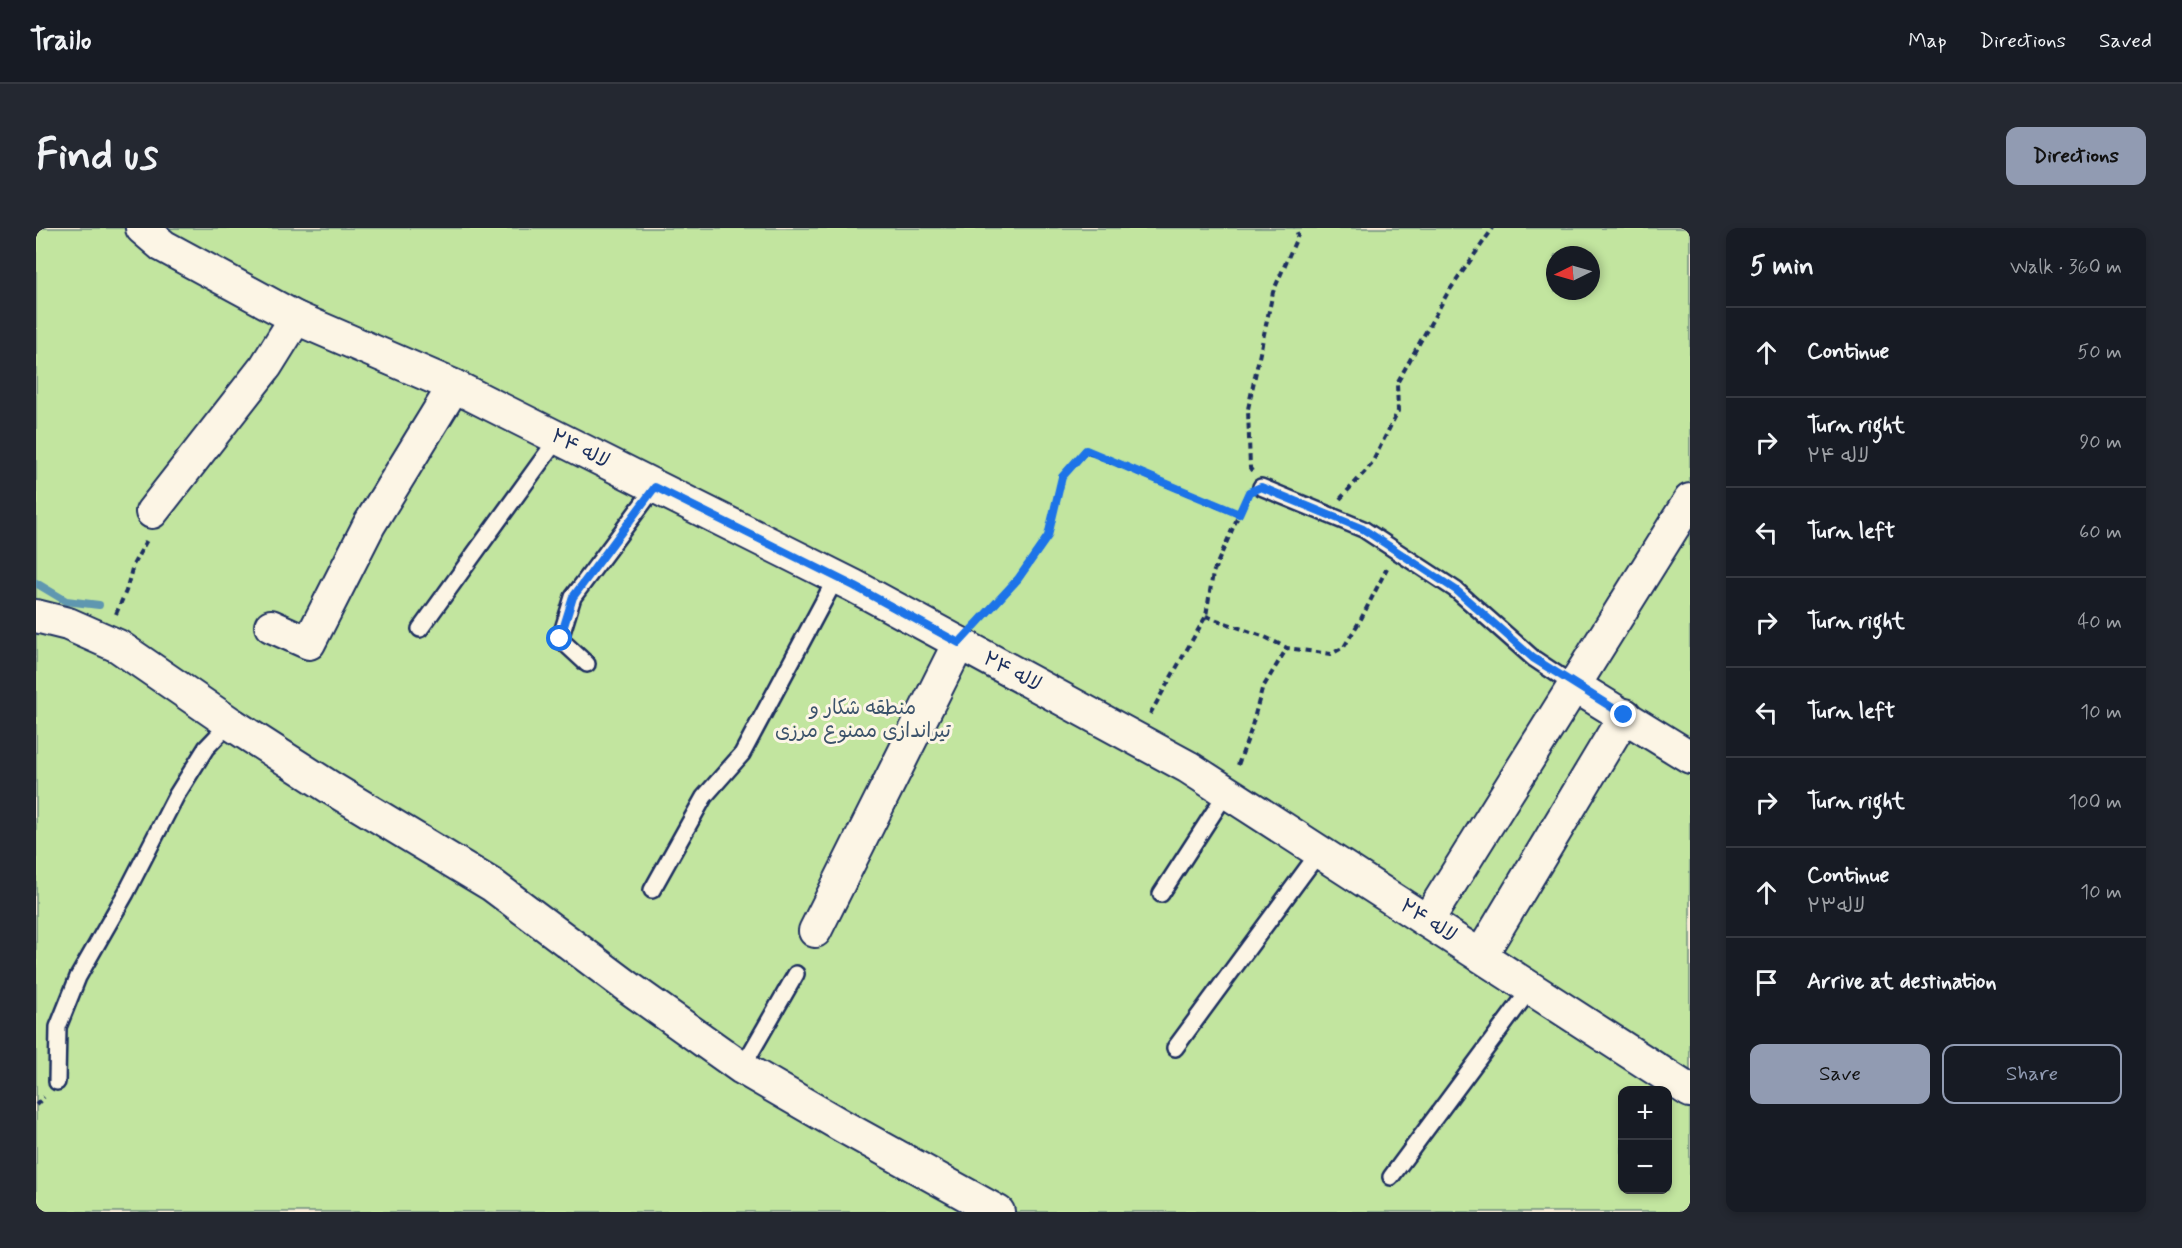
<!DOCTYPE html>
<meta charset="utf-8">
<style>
:root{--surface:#171b24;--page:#242831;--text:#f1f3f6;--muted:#9ea1a6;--line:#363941;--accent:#919bb2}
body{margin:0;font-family:Mynerve,"Playpen Sans Arabic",sans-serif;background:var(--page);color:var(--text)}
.controls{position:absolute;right:18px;bottom:18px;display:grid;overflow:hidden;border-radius:12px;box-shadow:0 3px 9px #0003}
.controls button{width:54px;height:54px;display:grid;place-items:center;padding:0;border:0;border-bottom:2px solid var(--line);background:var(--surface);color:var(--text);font:30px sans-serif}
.compass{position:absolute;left:1510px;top:18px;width:54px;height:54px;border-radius:50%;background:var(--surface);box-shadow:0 3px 9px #0003;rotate:265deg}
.stop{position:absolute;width:18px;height:18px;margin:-14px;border:4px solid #1a73e8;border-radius:50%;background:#fff}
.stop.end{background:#1a73e8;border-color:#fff;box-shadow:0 2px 6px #0008}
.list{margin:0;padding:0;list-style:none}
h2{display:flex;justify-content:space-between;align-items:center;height:78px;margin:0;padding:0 24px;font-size:26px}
h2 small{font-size:20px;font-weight:400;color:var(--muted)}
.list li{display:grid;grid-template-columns:39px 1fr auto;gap:18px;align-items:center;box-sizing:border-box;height:90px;padding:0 24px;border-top:2px solid var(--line)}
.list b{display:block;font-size:22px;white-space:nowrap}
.list p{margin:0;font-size:20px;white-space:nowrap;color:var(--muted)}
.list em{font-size:20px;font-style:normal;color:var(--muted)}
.actions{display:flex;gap:12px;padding:18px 24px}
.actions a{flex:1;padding:14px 0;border:2px solid var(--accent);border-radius:12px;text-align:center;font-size:21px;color:var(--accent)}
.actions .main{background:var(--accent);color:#111}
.icon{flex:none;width:33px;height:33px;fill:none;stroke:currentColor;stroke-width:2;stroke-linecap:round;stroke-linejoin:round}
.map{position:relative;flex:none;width:1654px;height:984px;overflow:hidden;border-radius:12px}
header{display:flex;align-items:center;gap:36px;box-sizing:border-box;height:84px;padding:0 30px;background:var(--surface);border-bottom:2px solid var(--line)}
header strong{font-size:28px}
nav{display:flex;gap:33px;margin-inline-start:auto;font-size:21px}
.intro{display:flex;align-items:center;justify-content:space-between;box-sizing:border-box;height:144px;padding:0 36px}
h1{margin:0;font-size:42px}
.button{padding:15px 27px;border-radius:12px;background:var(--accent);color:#111;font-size:21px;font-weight:700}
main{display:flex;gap:36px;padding:0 36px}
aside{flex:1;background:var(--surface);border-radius:12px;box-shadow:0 3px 9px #0003}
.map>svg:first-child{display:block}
</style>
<header>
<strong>Trailo</strong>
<nav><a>Map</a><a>Directions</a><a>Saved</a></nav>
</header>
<div class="intro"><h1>Find us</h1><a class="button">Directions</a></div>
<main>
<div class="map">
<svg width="1654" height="984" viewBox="0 0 1654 984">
<rect width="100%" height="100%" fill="#f8ebd6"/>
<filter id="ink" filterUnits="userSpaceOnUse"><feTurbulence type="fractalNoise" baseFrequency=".0167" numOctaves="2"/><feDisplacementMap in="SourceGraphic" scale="12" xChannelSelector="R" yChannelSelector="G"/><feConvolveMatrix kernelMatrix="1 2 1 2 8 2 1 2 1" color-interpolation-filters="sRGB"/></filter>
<g filter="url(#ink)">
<path fill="#c2e59f" stroke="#6e8a7e" stroke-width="1.5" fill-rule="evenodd" d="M0 0H1654V984H0ZM1519 27H1555V63H1519ZM1586 862H1632V962H1586Z"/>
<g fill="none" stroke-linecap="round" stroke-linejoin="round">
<polyline stroke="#5f97b0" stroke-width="8" points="0,355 30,373 63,377"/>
<defs>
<g id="lane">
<polyline points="1225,259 1327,301 1420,362 1497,430 1539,458"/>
<polyline points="384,401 522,210"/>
<polyline points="551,436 524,411 537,369 619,259"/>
<polyline points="616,662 668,569 706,526 800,350"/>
<polyline points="1125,666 1191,564"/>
<polyline points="1139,820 1284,623"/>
<polyline points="706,840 760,746"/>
<polyline points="21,854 22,799 42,749 90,665 140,568 170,520 194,495"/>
<polyline points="1355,949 1495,760"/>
</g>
<g id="street">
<polyline points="106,0 127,18 260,90 418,158 818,358 1152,539 1654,863"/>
<polyline points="116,284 230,138 260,90"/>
<polyline points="0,388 32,396 82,418 194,495 295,560 456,657 592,759 706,840 808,899 962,984"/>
<polyline points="235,398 273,415 333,297 418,158"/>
<polyline points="1539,458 1654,529"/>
<polyline points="1391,693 1654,272"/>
<polyline points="779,703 923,415"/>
<polyline points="1445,727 1589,487"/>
</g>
</defs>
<use href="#lane" stroke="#1b2f5e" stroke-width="20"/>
<use href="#street" stroke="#1b2f5e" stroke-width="36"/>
<g stroke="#1b2f5e" stroke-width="4" stroke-dasharray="6 4.5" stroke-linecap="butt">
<polyline points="1216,243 1214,240 1212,181 1237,64 1262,7 1259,0"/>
<polyline points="1304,271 1335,237 1362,183 1361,155 1411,66 1457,0"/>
<polyline points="80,386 90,363 97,337 112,310"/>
<polyline points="1170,388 1229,409 1251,420 1295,426 1308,419 1325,391 1351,340"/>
<polyline points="942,395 982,351 1012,308 1026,249 1050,223 1203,286 1210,270"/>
<polyline points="1114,486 1170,388 1177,345 1203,286"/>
<polyline points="1202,537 1214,505 1226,461 1251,420"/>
<polyline points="0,877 8,869"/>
</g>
<use href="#lane" stroke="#fcf5e5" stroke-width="15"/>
<use href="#street" stroke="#fcf5e5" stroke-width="32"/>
</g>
</g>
<g fill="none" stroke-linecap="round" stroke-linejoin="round" filter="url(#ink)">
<polyline stroke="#1a73e8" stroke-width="8" points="524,411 537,369 619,259 818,358 923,415 982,351 1012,308 1026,249 1050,222 1203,286 1213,264 1225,259 1327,301 1420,362 1497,430 1588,487"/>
</g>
<g text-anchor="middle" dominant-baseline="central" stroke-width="6" stroke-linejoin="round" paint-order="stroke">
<g font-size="20" fill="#1b2f5e" stroke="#fcf5e5">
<text transform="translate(544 221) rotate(27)">لاله ۲۴</text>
<text transform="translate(976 444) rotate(28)">لاله ۲۴</text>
<text transform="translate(1392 693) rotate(33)">لاله ۲۴</text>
</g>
<g font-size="20" fill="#3c536b" stroke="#fcf5e5">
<text x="827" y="480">منطقه شکار و<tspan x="827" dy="23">تیراندازی ممنوع مرزی</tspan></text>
</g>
</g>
</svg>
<div class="controls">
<button>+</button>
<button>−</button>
</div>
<svg class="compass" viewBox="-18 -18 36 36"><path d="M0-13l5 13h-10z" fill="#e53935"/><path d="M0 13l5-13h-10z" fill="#9ea1a6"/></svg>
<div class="stop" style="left:524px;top:411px"></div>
<div class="stop end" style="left:1588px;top:487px"></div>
</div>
<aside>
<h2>5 min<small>Walk · 360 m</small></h2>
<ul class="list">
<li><svg class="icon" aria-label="ahead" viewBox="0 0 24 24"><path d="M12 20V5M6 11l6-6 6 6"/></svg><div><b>Continue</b></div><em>50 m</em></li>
<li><svg class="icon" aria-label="right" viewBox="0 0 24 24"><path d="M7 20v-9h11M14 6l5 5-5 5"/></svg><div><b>Turn right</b><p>لاله ۲۴</p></div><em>90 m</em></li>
<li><svg class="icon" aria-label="left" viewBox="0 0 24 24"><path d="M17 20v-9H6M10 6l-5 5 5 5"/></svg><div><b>Turn left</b></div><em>60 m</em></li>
<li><svg class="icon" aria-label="right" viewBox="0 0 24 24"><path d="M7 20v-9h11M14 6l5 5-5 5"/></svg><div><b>Turn right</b></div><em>40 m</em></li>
<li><svg class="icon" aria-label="left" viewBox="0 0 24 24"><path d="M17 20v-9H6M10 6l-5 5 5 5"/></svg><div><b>Turn left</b></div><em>10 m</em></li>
<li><svg class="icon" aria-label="right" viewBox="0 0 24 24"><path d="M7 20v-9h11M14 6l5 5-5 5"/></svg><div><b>Turn right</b></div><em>100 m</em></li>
<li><svg class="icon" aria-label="ahead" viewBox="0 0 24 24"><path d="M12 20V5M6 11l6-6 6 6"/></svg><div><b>Continue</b><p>لاله۲۳</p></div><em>10 m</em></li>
<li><svg class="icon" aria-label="arrive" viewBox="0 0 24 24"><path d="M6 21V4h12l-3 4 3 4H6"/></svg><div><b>Arrive at destination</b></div></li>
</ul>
<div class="actions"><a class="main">Save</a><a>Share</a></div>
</aside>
</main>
